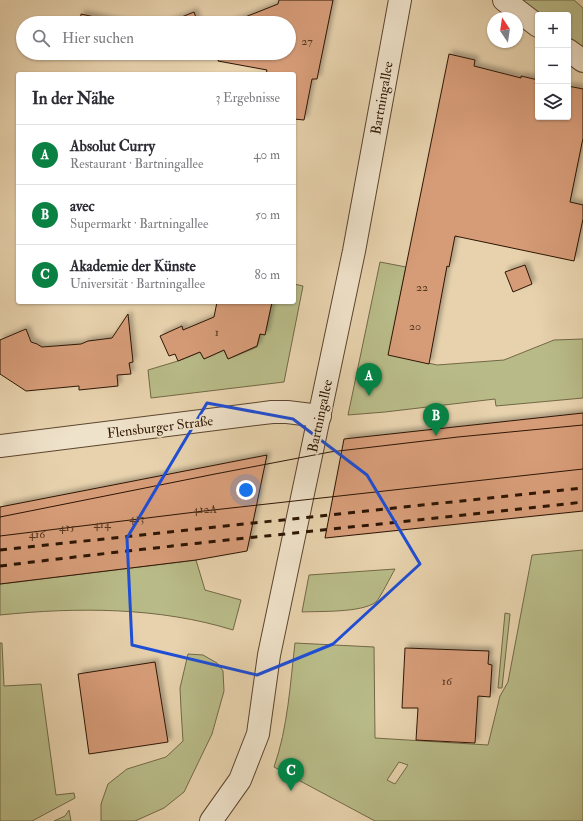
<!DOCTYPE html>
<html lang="de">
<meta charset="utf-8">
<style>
:root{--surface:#fff;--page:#f7f7f7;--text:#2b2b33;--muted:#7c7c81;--line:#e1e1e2;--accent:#0b8043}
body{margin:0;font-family:"IM FELL Double Pica",serif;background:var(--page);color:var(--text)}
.controls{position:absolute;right:12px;top:12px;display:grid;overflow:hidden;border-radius:4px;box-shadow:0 1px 3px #0004}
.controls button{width:36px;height:36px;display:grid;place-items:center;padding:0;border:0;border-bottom:1px solid var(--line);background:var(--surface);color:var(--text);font:20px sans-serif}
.compass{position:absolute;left:487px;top:12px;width:36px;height:36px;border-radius:50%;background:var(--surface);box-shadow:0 1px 3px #0004;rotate:347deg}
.you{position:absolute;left:246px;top:490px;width:14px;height:14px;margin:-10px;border:3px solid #fff;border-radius:50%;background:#1a73e8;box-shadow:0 0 0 6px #1a73e833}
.badge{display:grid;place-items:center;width:26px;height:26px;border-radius:50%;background:var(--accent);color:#fff;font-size:13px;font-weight:700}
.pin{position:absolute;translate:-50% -33px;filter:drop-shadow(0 1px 2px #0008)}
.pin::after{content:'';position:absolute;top:21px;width:14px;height:12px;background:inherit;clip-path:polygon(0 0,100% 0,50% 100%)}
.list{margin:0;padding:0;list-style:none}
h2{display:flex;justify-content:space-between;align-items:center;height:52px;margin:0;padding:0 16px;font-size:17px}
h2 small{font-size:13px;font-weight:400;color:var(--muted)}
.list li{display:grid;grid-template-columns:26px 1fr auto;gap:12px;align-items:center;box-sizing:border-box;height:60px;padding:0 16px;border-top:1px solid var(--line)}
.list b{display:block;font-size:15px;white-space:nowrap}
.list p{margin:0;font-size:13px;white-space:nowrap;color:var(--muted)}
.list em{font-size:13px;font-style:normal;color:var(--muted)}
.icon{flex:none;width:22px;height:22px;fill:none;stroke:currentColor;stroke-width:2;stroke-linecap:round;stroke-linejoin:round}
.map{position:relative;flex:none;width:583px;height:821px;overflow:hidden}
.search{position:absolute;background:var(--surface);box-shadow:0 1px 3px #0004;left:16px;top:16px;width:280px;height:44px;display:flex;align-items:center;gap:10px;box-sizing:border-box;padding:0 14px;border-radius:22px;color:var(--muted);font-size:15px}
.panel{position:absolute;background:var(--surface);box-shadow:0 1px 3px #0004;left:16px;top:72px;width:280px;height:232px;border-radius:4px}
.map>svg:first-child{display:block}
</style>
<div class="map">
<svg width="583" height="821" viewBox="0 0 583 821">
<defs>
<filter id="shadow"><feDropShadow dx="3.5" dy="-3.5" stdDeviation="2" flood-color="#0004"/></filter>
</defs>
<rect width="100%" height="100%" fill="#e7d2ad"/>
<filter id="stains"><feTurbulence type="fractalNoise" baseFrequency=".005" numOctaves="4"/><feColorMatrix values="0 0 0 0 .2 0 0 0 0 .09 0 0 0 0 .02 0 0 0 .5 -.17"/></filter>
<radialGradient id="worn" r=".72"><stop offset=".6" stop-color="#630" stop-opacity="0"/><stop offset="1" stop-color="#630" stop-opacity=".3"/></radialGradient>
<g fill="#b8bb88" stroke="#736846" fill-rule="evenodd">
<polygon points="514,0 574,0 583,8 583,54 568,42 568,15 538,15"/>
<polygon points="380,262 406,267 389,354 437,365 504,360 554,340 583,339 583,398 496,406 495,399 385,412 348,415"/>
<polygon points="294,284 303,286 284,382 151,398 148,370 178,361 200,352 204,359 224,350 228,359 257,347 260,334 265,334 272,302 294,302"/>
<path d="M583 550V821H375L274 767C288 727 290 685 295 643L374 647 375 738 488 745 500 696 508 682 532 555ZM399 762 408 765 395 784 387 780Z"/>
<path d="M196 560 205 590 241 600 233 630C159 607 77 607 0 615V584Z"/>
<path d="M395 569C391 576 380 598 376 602 361 613 320 611 302 612L309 575Z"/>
<polygon points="505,613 510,614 502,688 498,688"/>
<polygon points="0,643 2,643 4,686 41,684 56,795 74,793 75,798 32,821 0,821"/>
<polygon points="188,654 203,655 217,663 223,671 224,691 212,734 184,792 164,808 135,821 101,821 101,804 108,784 127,769 166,757 183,741 181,709 180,688"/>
<polygon points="69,810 71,821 54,821 65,816"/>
</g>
<g fill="#d69c78" stroke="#2e1604" filter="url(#shadow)">
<polygon points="279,0 333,0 317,79 312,79 304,120 294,119 294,74 266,74 267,70 218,61 220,53 289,53 289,23 230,23 278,4"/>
<polygon points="194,12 198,23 167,23"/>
<polygon points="81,14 122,23 80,23"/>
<polygon points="449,54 475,60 474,66 521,78 521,76 538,80 538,117 568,117 568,86 583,89 583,138 570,202 583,205 583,219 574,261 455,236 449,267 447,266 429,364 388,355"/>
<polygon points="525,265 532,284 513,292 505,272"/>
<polygon points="217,302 272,302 265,335 260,334 257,346 228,359 224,350 204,359 200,352 178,361 175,354 169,356 160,336 182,326 183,330 214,317"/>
<polygon points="128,314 133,362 129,363 131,374 117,375 118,386 79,390 79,386 26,391 0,374 0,340 26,329 31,342 37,344 42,347 81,344 88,341 112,338"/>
<polygon points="583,413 583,511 325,538 344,439"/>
<polygon points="267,455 247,551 196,560 0,584 0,507"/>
<polygon points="405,648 489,651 488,664 492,665 490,697 478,696 475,743 416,740 418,708 402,708"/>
<polygon points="155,662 168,742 89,754 78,674"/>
</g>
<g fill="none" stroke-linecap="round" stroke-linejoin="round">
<defs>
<g id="minor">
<polyline points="504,0 538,26"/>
<polyline points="568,50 583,61"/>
<polyline points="0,446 272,412 287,412 320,416"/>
<polyline points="211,821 240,780 258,734 269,655 354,251 400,0"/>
</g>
</defs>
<use href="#minor" stroke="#5c452e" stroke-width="24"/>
<use href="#minor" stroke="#efe2ca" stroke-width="22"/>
<g stroke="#2e1604" stroke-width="1">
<polyline points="0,517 215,474 330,452 458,437 583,425"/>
<polyline points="0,536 204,511 583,469"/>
</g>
<g stroke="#2e1604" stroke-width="3" stroke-dasharray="7 7" stroke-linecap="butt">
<polyline points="0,550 583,488"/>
<path d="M0 566C194 542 389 524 583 502"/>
</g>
</g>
<path fill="none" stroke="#1d4ed8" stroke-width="3" stroke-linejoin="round" d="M207 403 293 419 367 475 420 564 333 644 257 675 132 645 127 538Z"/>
<g text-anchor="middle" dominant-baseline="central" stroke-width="4" stroke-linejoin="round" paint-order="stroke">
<g font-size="12" fill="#583821">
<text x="307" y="41">27</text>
<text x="422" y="287">22</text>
<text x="415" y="326">20</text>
<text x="217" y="332">1</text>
<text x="205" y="509">412A</text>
<text x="137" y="518">413</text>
<text x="102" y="524">414</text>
<text x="67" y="527">415</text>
<text x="37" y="534">416</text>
<text x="447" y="681">16</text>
</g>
<g font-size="14" fill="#2e1604" stroke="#efe2ca">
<text transform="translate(382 98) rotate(-80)">Bartningallee</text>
<text transform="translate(320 416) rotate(-78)">Bartningallee</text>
<text transform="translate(160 427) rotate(-7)">Flensburger Straße</text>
</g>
</g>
<rect width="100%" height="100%" filter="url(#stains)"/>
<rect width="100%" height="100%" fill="url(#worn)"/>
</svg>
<div class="controls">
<button>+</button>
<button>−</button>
<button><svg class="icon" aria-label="layers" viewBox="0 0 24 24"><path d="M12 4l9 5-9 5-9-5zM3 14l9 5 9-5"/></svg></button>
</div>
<svg class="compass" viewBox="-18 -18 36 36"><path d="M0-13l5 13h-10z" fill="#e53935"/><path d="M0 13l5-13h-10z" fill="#7c7c81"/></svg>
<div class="you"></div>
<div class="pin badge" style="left:369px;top:396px">A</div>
<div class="pin badge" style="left:436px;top:436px">B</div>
<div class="pin badge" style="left:291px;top:791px">C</div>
<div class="search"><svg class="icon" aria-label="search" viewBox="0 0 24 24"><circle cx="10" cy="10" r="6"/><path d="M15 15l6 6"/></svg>Hier suchen</div>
<section class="panel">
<h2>In der Nähe<small>3 Ergebnisse</small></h2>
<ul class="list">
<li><span class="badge">A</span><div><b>Absolut Curry</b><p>Restaurant · Bartningallee</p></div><em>40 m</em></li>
<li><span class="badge">B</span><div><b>avec</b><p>Supermarkt · Bartningallee</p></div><em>50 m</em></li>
<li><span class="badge">C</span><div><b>Akademie der Künste</b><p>Universität · Bartningallee</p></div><em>80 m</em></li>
</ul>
</section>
</div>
